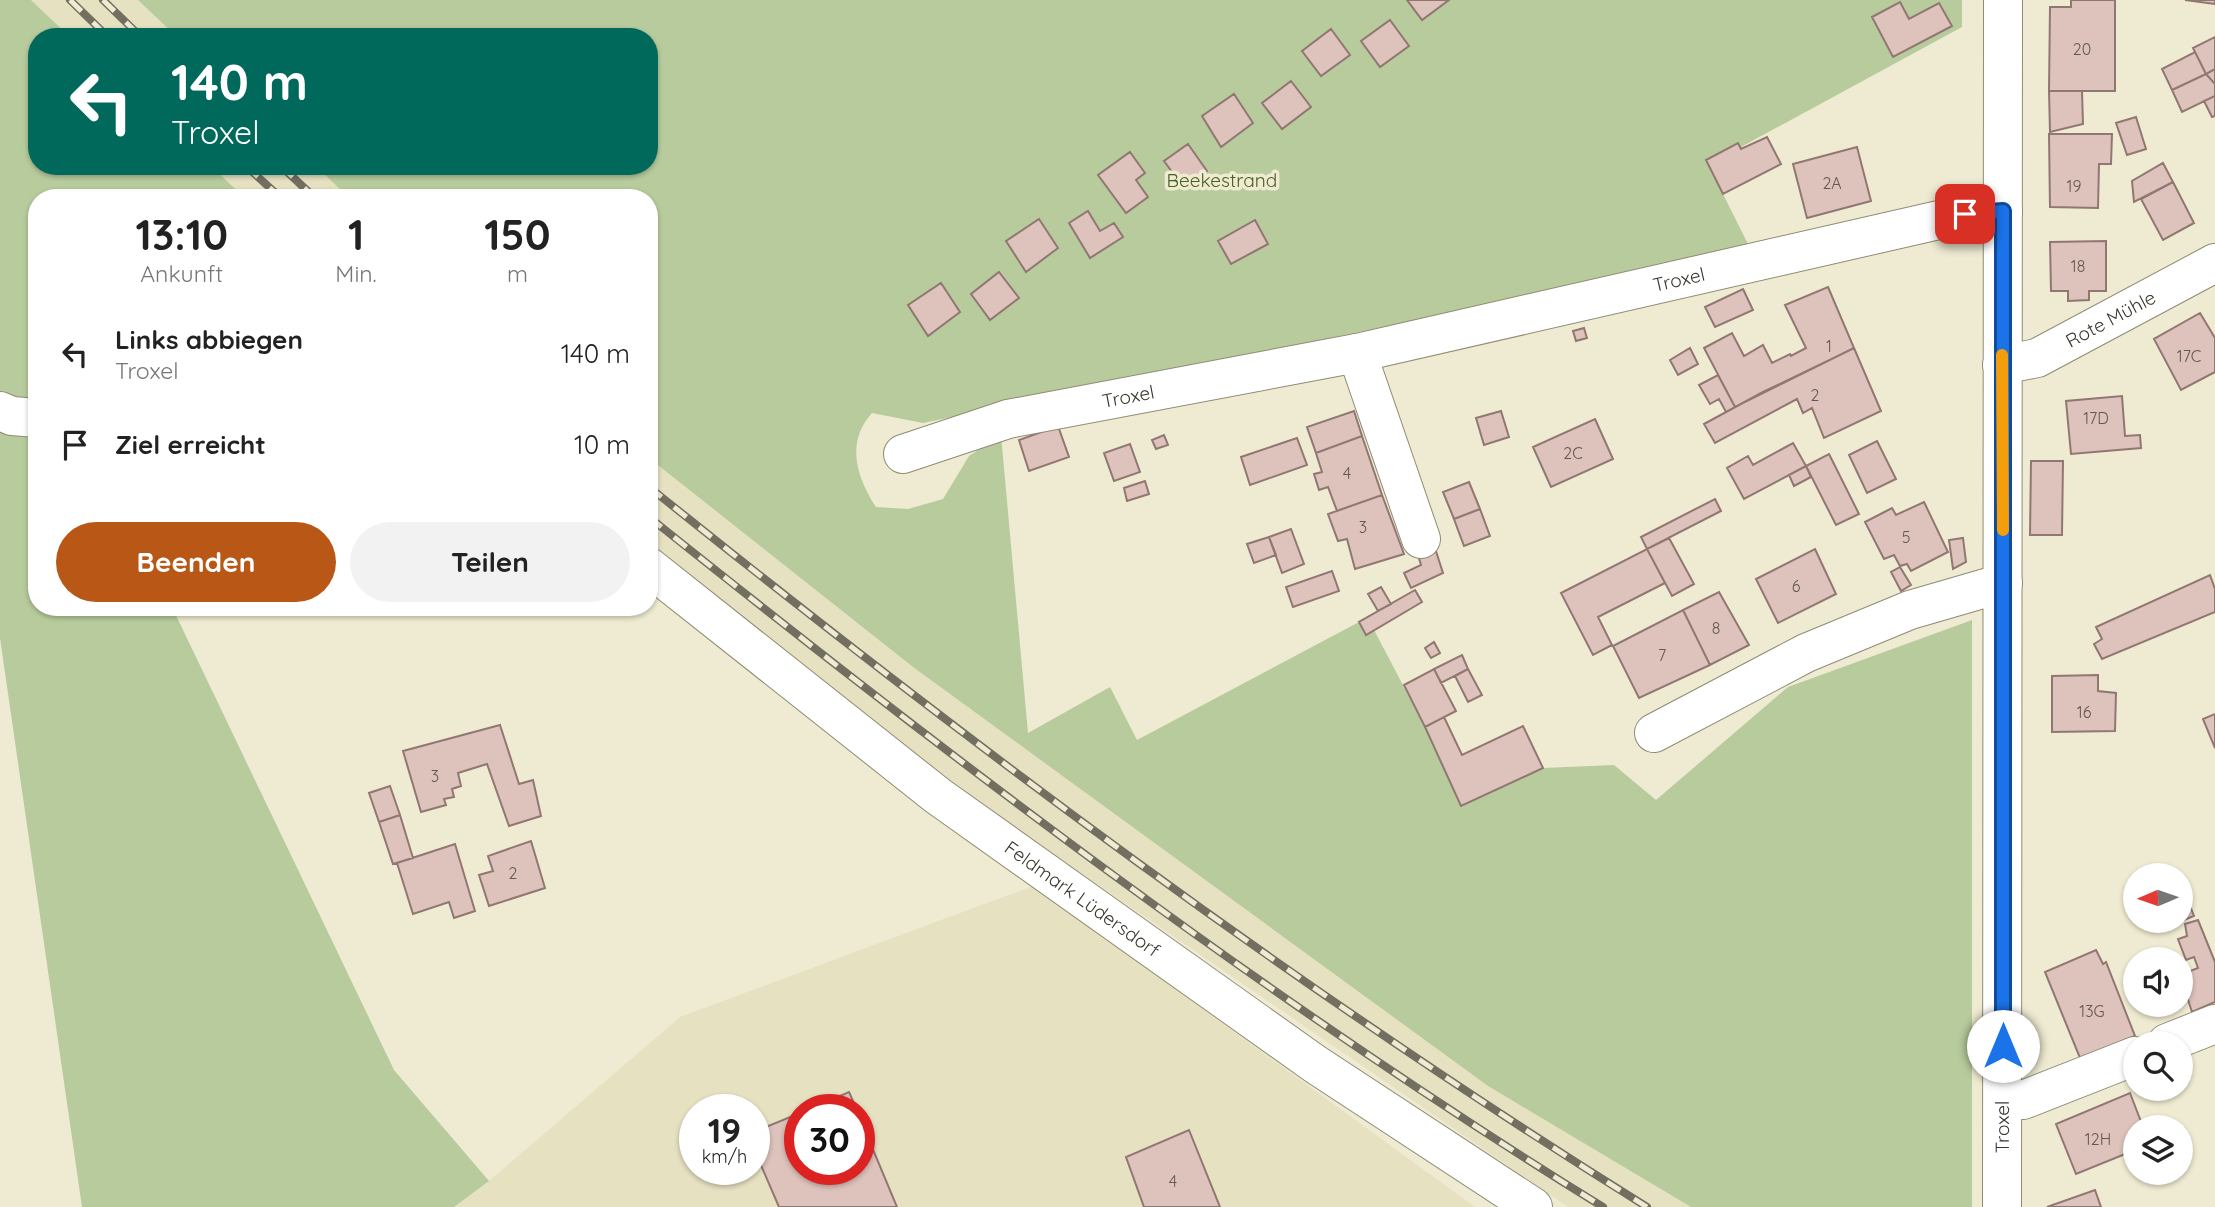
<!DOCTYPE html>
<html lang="de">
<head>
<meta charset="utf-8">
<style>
  body { margin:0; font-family:Quicksand,sans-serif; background:#f2f2f2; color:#222; height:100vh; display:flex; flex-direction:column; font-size:26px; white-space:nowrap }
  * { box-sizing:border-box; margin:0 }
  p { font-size:23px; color:#767676 }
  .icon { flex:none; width:38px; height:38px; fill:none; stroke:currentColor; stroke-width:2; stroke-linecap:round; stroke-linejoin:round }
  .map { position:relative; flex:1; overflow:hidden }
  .sheet { position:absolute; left:28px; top:189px; width:630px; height:427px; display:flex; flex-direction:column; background:#fff; border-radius:28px; box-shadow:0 2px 5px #0004 }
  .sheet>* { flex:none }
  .guide { position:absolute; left:28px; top:28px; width:630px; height:147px; border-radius:28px; box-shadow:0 2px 5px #0004; background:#00695c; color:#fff; overflow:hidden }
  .needle { width:46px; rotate:268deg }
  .fabs { position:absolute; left:2123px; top:863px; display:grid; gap:14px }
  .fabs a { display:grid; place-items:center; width:70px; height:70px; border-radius:50%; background:#fff; box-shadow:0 2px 5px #0004; font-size:35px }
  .speed { position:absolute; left:679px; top:1094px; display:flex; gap:14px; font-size:35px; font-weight:700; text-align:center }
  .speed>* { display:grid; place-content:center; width:91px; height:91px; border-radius:50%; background:#fff; box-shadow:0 2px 5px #0004; line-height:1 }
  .speed small { font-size:18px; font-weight:400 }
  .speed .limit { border:10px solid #d22; background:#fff; color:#111 }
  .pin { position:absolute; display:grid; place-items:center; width:60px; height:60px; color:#fff; margin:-30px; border-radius:14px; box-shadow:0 4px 10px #0006 }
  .me { position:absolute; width:77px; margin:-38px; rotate:0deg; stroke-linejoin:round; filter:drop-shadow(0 0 5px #0008) }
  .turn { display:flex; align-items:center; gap:24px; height:147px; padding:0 28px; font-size:32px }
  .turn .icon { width:91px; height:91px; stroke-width:2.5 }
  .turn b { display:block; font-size:49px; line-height:60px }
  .eta { display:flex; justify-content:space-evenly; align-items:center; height:119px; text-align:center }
  .eta b { font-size:42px; font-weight:700; line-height:49px }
  .action { display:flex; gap:14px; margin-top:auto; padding:14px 28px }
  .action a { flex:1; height:80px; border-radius:42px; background:#b95816; color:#fff; font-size:28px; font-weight:700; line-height:80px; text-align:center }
  .action a+a { background:#f2f2f2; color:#222 }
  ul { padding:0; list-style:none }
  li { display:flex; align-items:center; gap:21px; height:91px; padding:0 28px }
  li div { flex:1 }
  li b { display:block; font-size:26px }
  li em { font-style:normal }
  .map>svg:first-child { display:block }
  .built { fill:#e6e1c1; fill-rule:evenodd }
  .green { fill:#b7cb9c }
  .building { fill:#dec2bc; stroke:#917772; stroke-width:2 }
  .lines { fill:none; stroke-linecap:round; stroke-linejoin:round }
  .minor-casing { stroke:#8f8b74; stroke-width:40 }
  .minor { stroke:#fff; stroke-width:38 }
  .rail-casing { stroke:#726f60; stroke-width:8 }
  .rail { stroke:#efebd2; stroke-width:5; stroke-dasharray:16; stroke-linecap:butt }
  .route-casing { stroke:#114b97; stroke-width:18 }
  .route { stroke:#1a73e8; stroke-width:12 }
  .slow { stroke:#f59e0b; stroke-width:12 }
  .labels { text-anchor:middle; stroke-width:7; stroke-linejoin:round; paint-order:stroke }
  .number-label { font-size:16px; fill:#625950 }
  .park-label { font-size:19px; fill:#49611e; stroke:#efebd2 }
  .street-label { font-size:19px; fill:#38362c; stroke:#efebd2 }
</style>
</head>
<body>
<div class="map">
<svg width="2215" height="1207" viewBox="0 0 2215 1207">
  <rect width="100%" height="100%" fill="#efebd2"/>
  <path class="built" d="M31,0H138L177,37H70Z
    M211,166H316L349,198H245Z
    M649,458L913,667L1488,1086L1691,1207H1568L931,770L649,549Z
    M1033,886L1475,1207H454L489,1181L680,1017ZM695,1110H754V1169H695ZM800,1110H859V1169H800Z"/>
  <path class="green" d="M0,0H31L70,37H37V166H211L245,198H37V607H172L394,1070L489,1181L454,1207H82L0,638Z
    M138,0H1962V27L1741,147L1738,143L1706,160L1751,250L923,423L872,413C845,443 857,478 876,507L908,509L943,499L969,456L1001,435L1028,733L1110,687L1137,740L1359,622L1366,635L1374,630L1425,727L1461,806L1543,768L1614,765L1656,800L1788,687L1972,620V1207H1691L1488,1086L913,667L649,458V198H349L316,166H649V37H177Z"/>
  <path class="building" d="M1407,0H1449L1422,20Z
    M2071,0H2115V91H2049L2050,7H2071Z
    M2185,0H2215V4Z
    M1900,2L1909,19L1939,3L1952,26L1893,57L1872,17Z
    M1390,20L1409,46L1380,67L1361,41Z
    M1331,29L1350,55L1321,76L1302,51Z
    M2215,37V69L2206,74L2193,48Z
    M2195,52L2206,74L2172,90L2162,69Z
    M2215,69V84L2206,74Z
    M2206,74L2215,84V96L2182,112L2172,90Z
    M1291,81L1311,107L1282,129L1262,103Z
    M2049,91H2082L2083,124L2050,132Z
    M1234,94L1253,123L1221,147L1202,116Z
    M2215,96V116L2212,117L2204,101Z
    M2136,117L2146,149L2127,155L2116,123Z
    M2049,134H2112L2111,164H2099L2098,208L2050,207Z
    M1767,137L1781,164L1723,194L1706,160L1738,143L1741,149Z
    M1188,144L1207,171L1184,188L1164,161Z
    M1857,147L1871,201L1807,218L1793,164Z
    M1130,152L1145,173L1136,180L1148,197L1126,213L1098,175Z
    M2163,163L2173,182L2134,202L2132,181Z
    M2173,182L2194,223L2163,240L2141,199Z
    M1088,211L1100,231L1114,223L1123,237L1090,258L1069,223Z
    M1039,219L1058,248L1026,272L1006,241Z
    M1255,220L1268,244L1231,264L1218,241Z
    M2106,241V291H2089V300L2068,301V291H2051L2050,242Z
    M999,272L1019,298L990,320L971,294Z
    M941,283L960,312L928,336L908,305Z
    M1828,287L1854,348L1735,407L1704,348L1732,333L1744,356L1763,345L1772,363L1790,354L1791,356L1806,348L1785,305Z
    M1743,289L1753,310L1715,327L1705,307Z
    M2200,313L2215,338V372L2181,390L2154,339Z
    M1584,328L1587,338L1576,341L1573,331Z
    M1690,348L1698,364L1678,375L1670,360Z
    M1854,348L1881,411L1824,438L1812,408L1803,413L1797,399L1715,443L1704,424L1763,392Z
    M1718,375L1735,407L1726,412L1719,399L1710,404L1699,385Z
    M2122,396L2125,436L2140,435L2141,448L2071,454L2066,401Z
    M1354,411L1362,436L1316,453L1307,427Z
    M1501,411L1509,437L1484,445L1476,418Z
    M1595,419L1613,459L1551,487L1533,447Z
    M1058,426L1069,457L1029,471L1019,440Z
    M1164,435L1168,445L1156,449L1152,440Z
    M1362,436L1382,495L1337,511L1328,487L1319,490L1314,474L1322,472L1316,453Z
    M1297,438L1307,465L1250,485L1241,457Z
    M1877,441L1896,479L1867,493L1849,455Z
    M1793,443L1806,466L1744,499L1727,468L1748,456L1753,465Z
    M1130,444L1140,472L1114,481L1104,453Z
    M1829,454L1859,514L1836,525L1806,466Z
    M2031,461H2063L2062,535H2030Z
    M1806,466L1811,477L1794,486L1789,475Z
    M1145,481L1149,494L1127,501L1124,488Z
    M1469,482L1480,509L1454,519L1443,492Z
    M1382,495L1404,554L1355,569L1347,539L1338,541L1328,514Z
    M1715,499L1721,511L1647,549L1641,537Z
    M1924,502L1948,552L1911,571L1907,564L1900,566L1894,555L1884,559L1865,522L1892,508L1896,515Z
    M1480,509L1490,536L1464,546L1454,519Z
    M1291,529L1304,564L1282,573L1269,537Z
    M1269,537L1276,555L1254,563L1247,544Z
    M1669,538L1694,584L1672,596L1647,549Z
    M1963,538L1966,562L1953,569L1949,540Z
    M1433,542L1443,573L1411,588L1404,573L1421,565L1415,545Z
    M1647,549L1665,583L1598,617L1612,645L1593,655L1561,593Z
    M1815,549L1836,594L1778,623L1756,579Z
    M1900,567L1911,585L1901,591L1891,572Z
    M1332,571L1339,591L1293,607L1286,587Z
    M2210,575L2215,589V612L2102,659L2094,644L2102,639L2096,627Z
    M1381,587L1391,604L1378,611L1368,594Z
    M1415,590L1422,602L1366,635L1359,622Z
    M1719,592L1749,645L1710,665L1683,610Z
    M1683,610L1710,665L1639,698L1613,646Z
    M1434,642L1440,653L1431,658L1425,648Z
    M1462,655L1468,669L1441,683L1434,669Z
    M1434,669L1456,711L1425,727L1404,685Z
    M1468,669L1482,695L1468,702L1455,676Z
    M2098,675V691L2116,693L2115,731L2052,732V676Z
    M2215,714V748L2203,719Z
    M1444,717L1462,755L1523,726L1543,768L1461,806L1425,727Z
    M500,725L519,784L533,780L541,816L509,826L487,764L458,773L461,786L452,789L454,797L444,799L446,805L421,812L403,751Z
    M390,786L400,815L379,822L369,793Z
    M400,815L413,858L393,864L379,822Z
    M531,841L545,888L489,906L479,875L493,871L488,856Z
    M455,844L475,911L454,918L449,902L413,914L397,863Z
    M2186,896L2194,916L2174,924L2172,920H2180V899Z
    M2198,920L2215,962V1002L2192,1012L2180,975L2198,968L2194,957L2186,960L2178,939L2187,936L2185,924Z
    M2096,950L2103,964L2106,962L2135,1036L2080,1058L2045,972Z
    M849,1092L857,1110H807Z
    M2130,1093L2143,1127H2135V1150L2076,1174L2056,1124Z
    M800,1113V1169H859V1116L897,1207H779L754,1149V1132Z
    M1189,1130L1220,1207H1144L1126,1157Z
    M2095,1190L2101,1207H2047Z"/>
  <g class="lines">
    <g class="minor-casing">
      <g id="minor">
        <path d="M1357,353L1421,539"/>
        <path id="s1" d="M2002,365L2037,358L2215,263"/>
        <path d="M0,411L12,416L37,418"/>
        <path id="s2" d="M903,454L1008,419L1357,353L1965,214L2003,211"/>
        <path id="s3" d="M649,567L938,796L1315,1064L1533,1207"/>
        <path d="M1654,733L1806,653L1910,610L2003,583"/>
        <path d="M2167,1043L2215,1024"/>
        <path d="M2003,1101L2023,1100L2135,1056"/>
        <path id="s4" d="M2002,1207L2003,0"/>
      </g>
    </g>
    <use href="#minor" class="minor"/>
    <g class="rail-casing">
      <path id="rail" d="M70,0L108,37
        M103,0L141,37
        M246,166L281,198
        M281,166L315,198
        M649,487C969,744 1298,990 1647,1207
        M649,517C955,762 1269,1001 1603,1207"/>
    </g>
    <use href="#rail" class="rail"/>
  </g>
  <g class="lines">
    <g class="route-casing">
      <path id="route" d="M1965,214L2003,211V1046"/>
    </g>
    <use href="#route" class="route"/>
    <path class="slow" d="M2002,355L2003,530"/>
  </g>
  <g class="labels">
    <g class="number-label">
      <text x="2082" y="55">20</text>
      <text x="1832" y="189">2A</text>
      <text x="2074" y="192">19</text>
      <text x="2078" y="272">18</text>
      <text x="1829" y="352">1</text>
      <text x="2189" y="362">17C</text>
      <text x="1815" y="401">2</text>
      <text x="2096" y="424">17D</text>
      <text x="1573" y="459">2C</text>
      <text x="1347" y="479">4</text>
      <text x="1363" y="533">3</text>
      <text x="1906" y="543">5</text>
      <text x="1796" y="592">6</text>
      <text x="1716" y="634">8</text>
      <text x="1662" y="661">7</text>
      <text x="2084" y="718">16</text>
      <text x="435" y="782">3</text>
      <text x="513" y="879">2</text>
      <text x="2092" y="1017">13G</text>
      <text x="2098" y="1145">12H</text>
      <text x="1173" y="1187">4</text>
    </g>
    <g class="park-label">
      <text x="1222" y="187">Beekestrand</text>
    </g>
    <g class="street-label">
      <text dy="7" stroke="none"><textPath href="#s2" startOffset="796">Troxel</textPath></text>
      <text dy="7" stroke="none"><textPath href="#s1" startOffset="119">Rote Mühle</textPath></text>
      <text dy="7" stroke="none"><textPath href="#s2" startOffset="233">Troxel</textPath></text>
      <text dy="7" stroke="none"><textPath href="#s3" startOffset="546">Feldmark Lüdersdorf</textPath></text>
      <text dy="7" stroke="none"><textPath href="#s4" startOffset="80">Troxel</textPath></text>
    </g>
  </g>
</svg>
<div class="fabs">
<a><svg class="needle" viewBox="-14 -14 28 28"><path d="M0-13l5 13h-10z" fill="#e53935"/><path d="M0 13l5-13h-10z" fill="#767676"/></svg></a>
<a><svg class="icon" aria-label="sound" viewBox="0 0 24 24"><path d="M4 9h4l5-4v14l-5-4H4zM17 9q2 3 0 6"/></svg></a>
<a><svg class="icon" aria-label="search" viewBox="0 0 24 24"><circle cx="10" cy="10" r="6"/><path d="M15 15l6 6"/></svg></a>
<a><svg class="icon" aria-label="layers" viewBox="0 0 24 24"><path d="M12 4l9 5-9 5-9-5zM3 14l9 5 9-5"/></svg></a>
</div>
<div class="speed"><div>19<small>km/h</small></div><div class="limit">30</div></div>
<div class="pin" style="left:1965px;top:214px;background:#d93025"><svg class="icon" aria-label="arrive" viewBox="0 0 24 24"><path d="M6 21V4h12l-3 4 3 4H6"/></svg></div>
<svg class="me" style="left:2003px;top:1046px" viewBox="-20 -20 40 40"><circle r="19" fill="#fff"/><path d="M0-13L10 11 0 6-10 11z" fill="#1a73e8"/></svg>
<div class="guide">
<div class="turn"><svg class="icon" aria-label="left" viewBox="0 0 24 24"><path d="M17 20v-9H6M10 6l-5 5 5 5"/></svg><div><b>140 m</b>Troxel</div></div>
</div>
<section class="sheet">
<div class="eta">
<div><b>13:10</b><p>Ankunft</p></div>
<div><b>1</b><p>Min.</p></div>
<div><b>150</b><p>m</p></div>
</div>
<ul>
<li><svg class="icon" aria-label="left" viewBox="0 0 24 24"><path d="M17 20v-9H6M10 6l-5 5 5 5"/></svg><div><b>Links abbiegen</b><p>Troxel</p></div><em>140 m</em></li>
<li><svg class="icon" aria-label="arrive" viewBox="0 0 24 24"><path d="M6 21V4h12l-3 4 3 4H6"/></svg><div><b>Ziel erreicht</b></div><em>10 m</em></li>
</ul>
<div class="action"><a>Beenden</a><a>Teilen</a></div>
</section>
</div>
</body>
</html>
